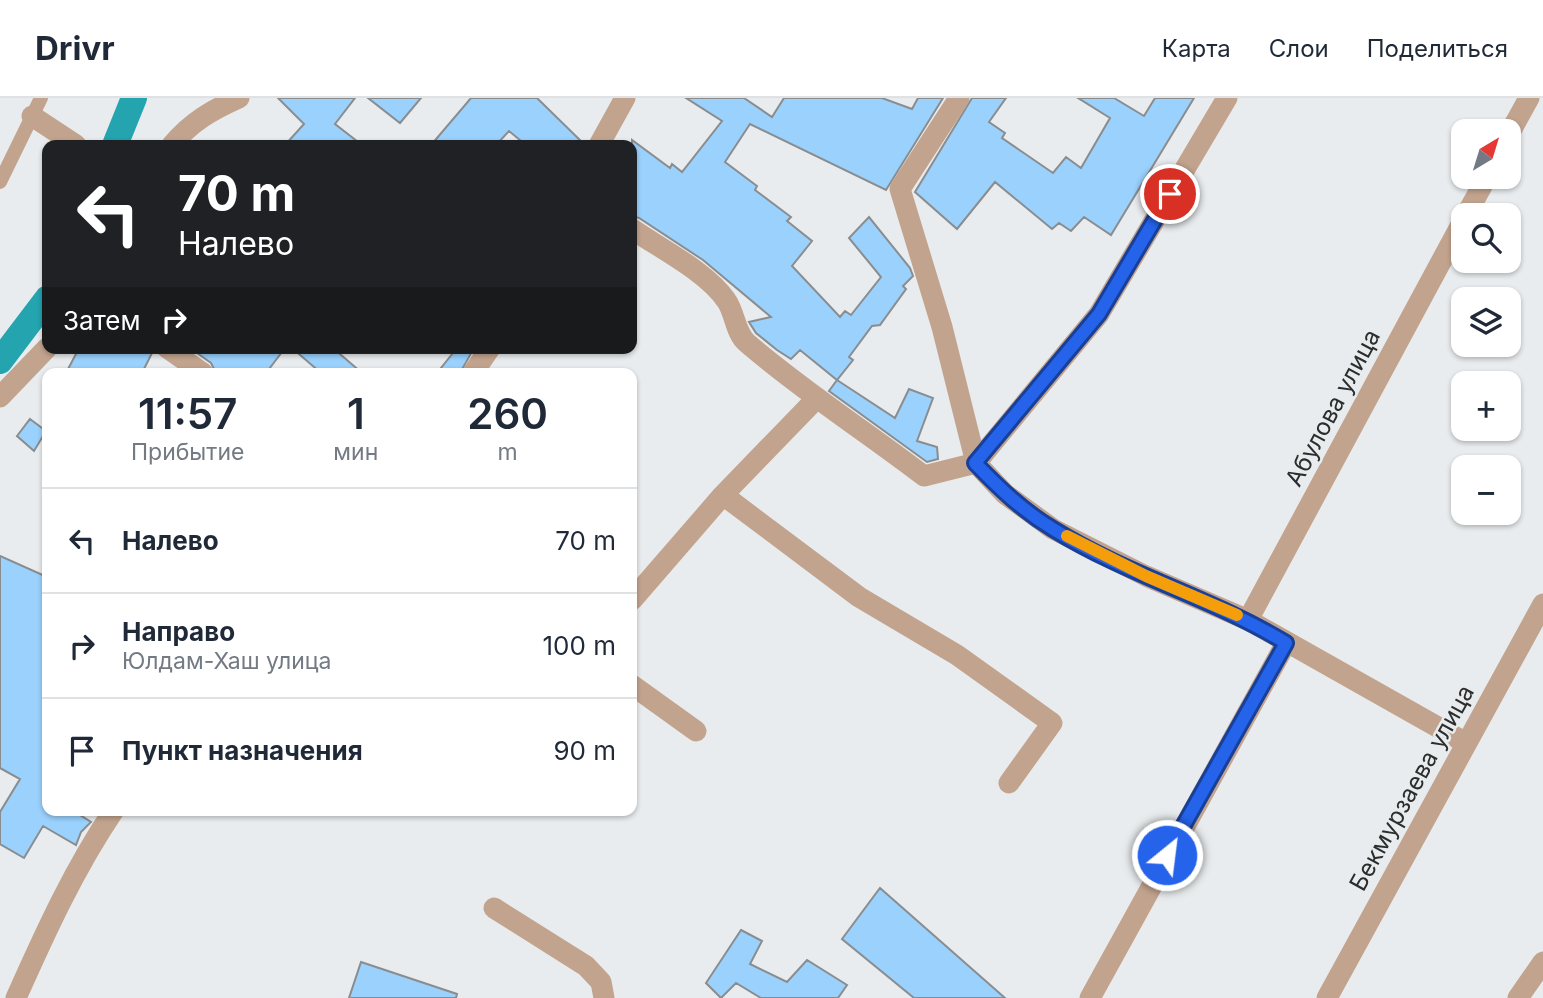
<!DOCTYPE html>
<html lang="ru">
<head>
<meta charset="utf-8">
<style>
  body { margin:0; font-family:Inter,sans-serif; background:#f6f6f7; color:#1f2937; height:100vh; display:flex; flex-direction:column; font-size:26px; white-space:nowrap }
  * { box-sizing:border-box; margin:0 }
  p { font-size:23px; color:#747a83 }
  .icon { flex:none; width:38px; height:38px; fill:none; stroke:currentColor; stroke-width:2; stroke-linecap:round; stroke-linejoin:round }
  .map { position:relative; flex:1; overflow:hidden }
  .panel { position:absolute; left:42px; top:270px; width:595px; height:448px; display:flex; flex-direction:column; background:#fff; border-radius:14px; box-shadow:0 2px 5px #0004 }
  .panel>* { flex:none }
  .hud { position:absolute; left:42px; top:42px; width:595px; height:214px; border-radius:14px; box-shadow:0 2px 5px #0004; background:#202124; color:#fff; overflow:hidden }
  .needle { width:46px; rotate:38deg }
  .buttons { position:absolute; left:1451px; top:21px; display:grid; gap:14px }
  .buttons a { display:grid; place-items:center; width:70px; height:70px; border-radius:14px; background:#fff; box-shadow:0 2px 5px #0004; font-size:35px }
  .pin { position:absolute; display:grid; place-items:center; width:60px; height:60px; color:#fff; margin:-30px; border:4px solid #fff; border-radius:50%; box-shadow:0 2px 7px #0007 }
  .me { position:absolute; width:77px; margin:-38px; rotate:29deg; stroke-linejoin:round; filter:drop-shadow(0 0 5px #0008) }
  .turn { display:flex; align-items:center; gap:24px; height:147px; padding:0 21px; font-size:32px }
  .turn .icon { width:91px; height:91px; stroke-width:2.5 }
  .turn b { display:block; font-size:49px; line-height:60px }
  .then { display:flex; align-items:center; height:66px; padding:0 21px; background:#0003; gap:14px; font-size:26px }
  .eta { display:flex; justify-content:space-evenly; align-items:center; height:119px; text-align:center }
  .eta b { font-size:42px; font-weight:600; line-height:49px }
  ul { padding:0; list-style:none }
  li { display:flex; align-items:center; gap:21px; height:105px; padding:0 21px; border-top:2px solid #e0e1e3 }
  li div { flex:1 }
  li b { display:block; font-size:26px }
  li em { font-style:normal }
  header { display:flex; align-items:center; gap:42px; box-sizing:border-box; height:98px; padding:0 35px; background:#fff; border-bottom:2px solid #e0e1e3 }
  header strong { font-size:33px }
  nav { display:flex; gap:38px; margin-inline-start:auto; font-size:24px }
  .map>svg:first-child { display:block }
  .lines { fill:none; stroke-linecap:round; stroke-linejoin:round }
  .canal { stroke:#23a4af; stroke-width:26 }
  .building { fill:#9ad1fd; stroke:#8a8d8f; stroke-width:2 }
  .service { stroke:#c2a48e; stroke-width:14 }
  .minor { stroke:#c2a48e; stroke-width:21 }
  .route-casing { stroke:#184099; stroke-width:18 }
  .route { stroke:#2563eb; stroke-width:12 }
  .slow { stroke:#f59e0b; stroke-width:12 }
  .labels { text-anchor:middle; stroke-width:5; stroke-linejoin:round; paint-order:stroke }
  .street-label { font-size:24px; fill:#2c2d2d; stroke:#e9ecee }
</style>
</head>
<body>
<header>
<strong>Drivr</strong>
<nav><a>Карта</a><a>Слои</a><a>Поделиться</a></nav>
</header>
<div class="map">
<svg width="1543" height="900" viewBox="0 0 1543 900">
  <rect width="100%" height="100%" fill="#e9ecee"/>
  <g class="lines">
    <path class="canal" d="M115,47L134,0
      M0,263L47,201"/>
  </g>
  <path class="building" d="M278,0H355L335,26L362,47H285L304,26Z
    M368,0H421L400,25Z
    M471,0H537L585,47H526L509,33L496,47H431Z
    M686,0H744L772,19L784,0H882L912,11L918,0H943L886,92L750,26L725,64L757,88L755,92L791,119L787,123L812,143L792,168L840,219L845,213L851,217L881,179L849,140L869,119L910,170L913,178L903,188L906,191L880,227L872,228L849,259L853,262L837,282L800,252L791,261L777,252L756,235L749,224L771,219L703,162L639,120L632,118V42L670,70L672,66L682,74L722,23Z
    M972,0H1006L989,24L1005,35L1002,40L1053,75L1066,59L1081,70L1110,20L1078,0H1114L1144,18L1155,0H1194L1111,137L1084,119L1071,133L1059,125L1052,131L995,84L957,131L915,94Z
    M79,250H154V251L142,275H66Z
    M190,250H285L266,275H216L211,265Z
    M292,250H333L362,275H321Z
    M457,250H474L460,275H437Z
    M837,282L895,320L909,291L933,300L917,343L937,349L938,361L927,364L829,293Z
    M30,321L46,333L34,353L17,338Z
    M0,458L47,479V712H72L91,724L81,734L76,747L43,728L24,760L0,746V714L20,681L0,670Z
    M880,790L1005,900H914L842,841Z
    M741,832L762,843L750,866L787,884L807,862L847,887L838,900H761L736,885L721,900L706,885Z
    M361,864L457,896L456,900H349Z"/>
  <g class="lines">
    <path class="service" d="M0,84L41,0"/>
    <path class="minor" d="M959,0L900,91L942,229L976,365L1005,396L1053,431L1146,478L1248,522L1466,645
      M32,18L76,47
      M1508,38L1529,0
      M172,47C191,24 212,12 239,0
      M599,47L625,0
      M1466,117L1487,79
      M632,131C661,151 707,174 726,202C735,214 735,235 747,245C803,293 865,333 924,378L976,365L1099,216L1227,0
      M167,250L203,275
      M473,275L490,250
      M0,299L47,250
      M723,397L859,499L957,557L1052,625L1009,685
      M632,502L723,397L816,301
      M1248,522L1463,123
      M632,587L696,633
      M494,810L586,868L601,884L604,900
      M16,900C45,835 74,771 114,712
      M1090,900L1286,545
      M1327,900L1543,506
      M1518,900L1543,864"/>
  </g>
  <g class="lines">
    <g class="route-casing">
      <path id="route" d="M1167,757L1286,545C1212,500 1127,477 1053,431C1023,413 999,390 975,365L1099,216L1170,96"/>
    </g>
    <use href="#route" class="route"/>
    <path class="slow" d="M1067,438L1146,478L1237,517"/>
  </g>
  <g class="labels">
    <g class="street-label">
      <text transform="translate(1333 310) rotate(-62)" y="8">Абулова улица</text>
      <text transform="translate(1412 690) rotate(-61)" y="8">Бекмурзаева улица</text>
    </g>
  </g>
</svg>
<div class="buttons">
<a><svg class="needle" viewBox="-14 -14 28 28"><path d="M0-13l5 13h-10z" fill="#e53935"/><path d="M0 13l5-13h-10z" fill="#747a83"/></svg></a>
<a><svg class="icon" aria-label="search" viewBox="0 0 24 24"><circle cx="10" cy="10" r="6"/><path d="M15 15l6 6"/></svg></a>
<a><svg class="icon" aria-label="layers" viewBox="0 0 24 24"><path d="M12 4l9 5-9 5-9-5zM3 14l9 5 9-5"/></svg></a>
<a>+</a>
<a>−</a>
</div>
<div class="pin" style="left:1170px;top:96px;background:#d93025"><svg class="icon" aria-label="arrive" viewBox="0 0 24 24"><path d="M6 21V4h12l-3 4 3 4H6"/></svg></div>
<svg class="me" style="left:1167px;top:757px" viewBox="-20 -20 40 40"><circle r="17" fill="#2563eb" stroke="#fff" stroke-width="3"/><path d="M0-11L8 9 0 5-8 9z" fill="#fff"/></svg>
<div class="hud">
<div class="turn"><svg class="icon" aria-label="left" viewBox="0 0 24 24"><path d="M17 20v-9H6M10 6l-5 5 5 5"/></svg><div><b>70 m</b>Налево</div></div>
<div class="then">Затем<svg class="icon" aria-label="right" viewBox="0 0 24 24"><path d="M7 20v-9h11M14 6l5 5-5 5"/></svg></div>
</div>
<section class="panel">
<div class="eta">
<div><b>11:57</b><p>Прибытие</p></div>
<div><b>1</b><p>мин</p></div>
<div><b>260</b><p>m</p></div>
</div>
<ul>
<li><svg class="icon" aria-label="left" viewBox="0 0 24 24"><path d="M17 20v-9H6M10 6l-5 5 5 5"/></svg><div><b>Налево</b></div><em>70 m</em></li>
<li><svg class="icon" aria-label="right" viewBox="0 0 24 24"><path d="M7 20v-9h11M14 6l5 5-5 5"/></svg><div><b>Направо</b><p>Юлдам-Хаш улица</p></div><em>100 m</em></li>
<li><svg class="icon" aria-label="arrive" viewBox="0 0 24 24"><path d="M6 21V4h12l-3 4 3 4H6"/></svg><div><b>Пункт назначения</b></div><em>90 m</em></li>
</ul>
</section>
</div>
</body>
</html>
